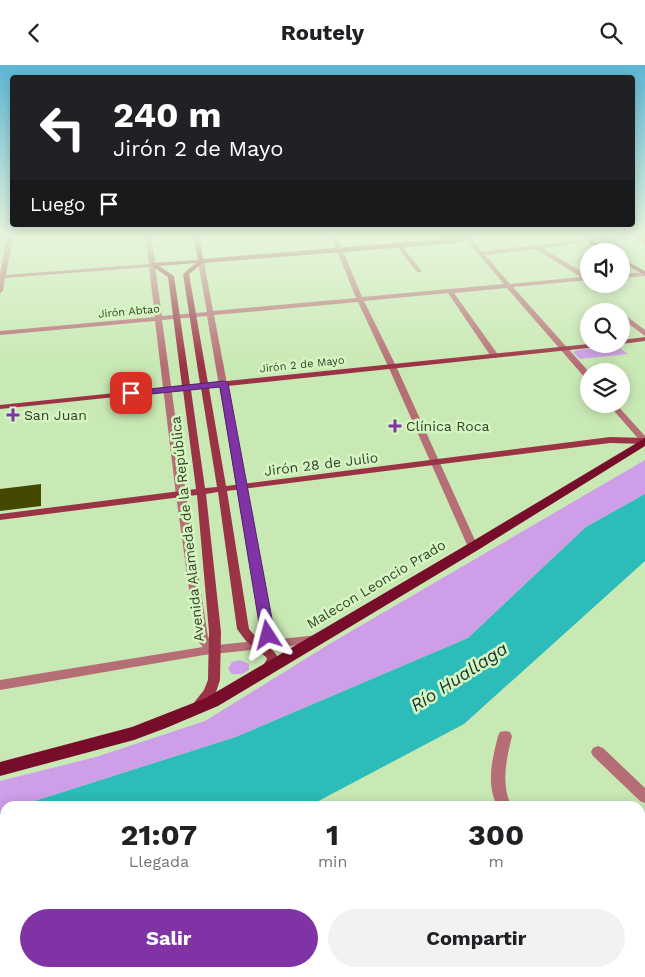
<!DOCTYPE html>
<html lang="es">
<head>
<meta charset="utf-8">
<style>
  body { margin:0; font-family:"Work Sans",sans-serif; background:#f2f2f2; color:#202124; height:100vh; display:flex; flex-direction:column; font-size:19px; white-space:nowrap }
  * { box-sizing:border-box; margin:0 }
  p { font-size:16px; color:#757577 }
  .icon { flex:none; width:28px; height:28px; fill:none; stroke:currentColor; stroke-width:2; stroke-linecap:round; stroke-linejoin:round }
  .map { position:relative; flex:1; overflow:hidden }
  .sheet { position:absolute; left:0px; top:736px; width:645px; height:176px; display:flex; flex-direction:column; background:#fff; border-radius:15px 15px 0 0; box-shadow:0 2px 12px #0003 }
  .sheet>* { flex:none }
  .hud { position:absolute; left:10px; top:10px; width:625px; height:152px; border-radius:5px; box-shadow:0 2px 12px #0003; background:#202124; color:#fff; overflow:hidden }
  .controls { position:absolute; left:580px; top:178px; display:grid; gap:10px }
  .controls a { display:grid; place-items:center; width:50px; height:50px; border-radius:50%; background:#fff; box-shadow:0 2px 12px #0003; font-size:25px }
  .pin { position:absolute; display:grid; place-items:center; width:42px; height:42px; color:#fff; margin:-21px; border-radius:10px; box-shadow:0 2px 8px #0006 }
  .me { position:absolute; width:55px; margin:-28px; rotate:351deg; stroke-linejoin:round; filter:drop-shadow(0 0 4px #0008) }
  .turn { display:flex; align-items:center; gap:18px; height:105px; padding:0 20px; font-size:22px }
  .turn .icon { width:65px; height:65px; stroke-width:2.5 }
  .turn b { display:block; font-size:35px; line-height:42px }
  .then { display:flex; align-items:center; height:48px; padding:0 20px; background:#0003; gap:10px; font-size:19px }
  .eta { display:flex; justify-content:space-evenly; align-items:center; height:85px; text-align:center }
  .eta b { font-size:30px; font-weight:700; line-height:35px }
  .cta { display:flex; gap:10px; margin-top:auto; padding:10px 20px }
  .cta a { flex:1; height:58px; border-radius:30px; background:#8033a4; color:#fff; font-size:20px; font-weight:700; line-height:58px; text-align:center }
  .cta a+a { background:#f2f2f2; color:#202124 }
  header { display:flex; justify-content:space-between; align-items:center; height:65px; padding:0 20px; background:#fff; font-size:22px; font-weight:700 }
  .map>svg:first-child { display:block }
  .green { fill:#ce9ee8 }
  .water { fill:#2cbcb9 }
  .lines { fill:none; stroke-linecap:round; stroke-linejoin:round }
  .stream { stroke:#2cbcb9; stroke-width:5.5 }
  .building { fill:#444800 }
  .street { fill:#b66e76; fill-rule:evenodd }
  .secondary { fill:#9b3346; fill-rule:evenodd }
  .primary { fill:#780d2b; fill-rule:evenodd }
  .route { fill:#8033a4; stroke:#53216b }
  .poi-dot { fill:#8033a4; stroke:#d6f6c1; stroke-width:2 }
  .labels { text-anchor:middle; stroke-width:5; stroke-linejoin:round; paint-order:stroke }
  .far-street-label { font-size:11px; fill:#333f2a; stroke:#d6f6c1 }
  .poi-label { font-size:14px; fill:#333f2a; stroke:#d6f6c1; text-anchor:start }
  .street-label { font-size:14px; fill:#333f2a; stroke:#d6f6c1 }
  .near-water-label { font-size:18px; font-style:italic; fill:#163332; stroke:#d6f6c1 }
</style>
</head>
<body>
<header><svg class="icon" aria-label="back" viewBox="0 0 24 24"><path d="M15 5l-7 7 7 7"/></svg>Routely<svg class="icon" aria-label="search" viewBox="0 0 24 24"><circle cx="10" cy="10" r="6"/><path d="M15 15l6 6"/></svg></header>
<div class="map">
<svg width="645" height="912" viewBox="0 0 645 912">
  <rect width="100%" height="100%" fill="#c9e9b4"/>
  <path class="green" d="M617,281L628,289L580,294L573,287L577,285Z
    M645,395V429L586,462L468,573L236,672L19,741H5V746L0,747V716L96,692L205,656L331,578Z
    M240,595L249,599V605L242,609H232L228,604L232,597Z"/>
  <path class="water" d="M645,429V496L464,659L309,741H19L236,672L468,573L586,462Z
    M5,746V864L0,866V747Z"/>
  <g class="lines">
    <path class="stream" d="M14,912L15,908"/>
  </g>
  <path class="building" d="M41,419V441L0,446V424Z"/>
  <g class="lines">
    <path class="street" d="M7,171H13L6,210L149,199L145,171H151L156,200L155,201L162,251L207,247L198,197L201,195L204,197L213,246L356,233L331,171H337L362,232L504,219L463,171H468L482,187L611,171H630L542,183L589,211V215L513,222L589,307V314H586L507,223L454,228L499,291L495,293H492L448,228L364,236L396,301L478,482L473,485L468,482L388,301L358,237L214,250L273,561L274,571L272,575L317,570L321,571L323,574L321,577L317,578L204,590L0,625V615L203,582L196,574L176,430L155,256L0,270V266L155,252L149,202L5,213L3,226L0,228V209ZM535,184L581,212L510,219L485,190ZM207,251L262,570L256,576L217,580L208,572L186,430L162,255Z
      M633,171H640L645,175V179Z
      M397,180H401L421,205V207H417L397,182Z
      M645,207V211L621,213V209Z
      M621,247L645,265V271L621,253Z
      M608,339H616L645,371V379L642,378Z
      M505,666L510,667L512,671C506,696 501,717 511,741H497C486,717 492,696 498,671L500,667Z
      M598,681L603,683L645,723V738L640,736L593,691L591,687L593,683Z
      M645,833V849L640,851V835Z
      M245,908H263L264,909V908H287L285,912H247Z
      M469,908H494L492,912H467Z
      M601,908H620L622,912H603Z"/>
    <path class="secondary" d="M193,171H199L203,194L480,171L457,178L203,198L189,209L208,318L589,279H611L607,281L209,323L226,421L610,372L645,373V379L610,378L227,426L249,564C258,576 272,580 279,594L271,607L267,609L263,607L261,604L267,594L266,592L246,576L237,564L218,427L206,429L221,567L220,615L215,630L201,648L196,649L191,648L189,644L204,625L208,615L209,567L197,430L0,455V449L196,424L183,325L0,344V340L182,321L168,212L150,200L153,198L198,195ZM196,198L183,209L200,319L190,320L174,211L159,201ZM201,323L217,422L205,423L191,325Z
      M578,171H585L610,186H603Z
      M621,193L645,206V210L621,197Z
      M645,272V276L621,279H619H621V275Z"/>
    <path class="primary" d="M645,373V381L478,485L218,641L166,663L134,675L0,711V697L132,662L206,633L468,479Z"/>
  </g>
  <linearGradient id="sky" x2="0" y2="1"><stop stop-color="#5db7d5"/><stop offset="0.57" stop-color="#e7f5dd"/><stop offset="1" stop-color="#e7f5dd" stop-opacity="0"/></linearGradient>
  <rect width="645" height="299" fill="url(#sky)"/>
  <path class="route" d="M224,316L228,318L275,570L273,574H263L261,570L220,322L131,331L126,328L131,326Z"/>
  <g class="poi-dot">
    <path d="M10.5 342.5h5v5h5v5h-5v5h-5v-5h-5v-5h5z"/>
    <path d="M392.5 353.5h5v5h5v5h-5v5h-5v-5h-5v-5h5z"/>
  </g>
  <g class="labels">
    <g class="far-street-label">
      <text transform="translate(129 246) rotate(-5)" y="4">Jirón Abtao</text>
      <text transform="translate(302 299) rotate(-6)" y="4">Jirón 2 de Mayo</text>
    </g>
    <g class="poi-label">
      <text x="24" y="355">San Juan</text>
      <text x="406" y="366">Clínica Roca</text>
    </g>
    <g class="street-label">
      <text transform="translate(321 399) rotate(-7)" y="5">Jirón 28 de Julio</text>
      <text transform="translate(187 464) rotate(-96)" y="5">Avenida Alameda de la República</text>
      <text transform="translate(376 519) rotate(-31)" y="5">Malecon Leoncio Prado</text>
    </g>
    <g class="near-water-label">
      <text transform="translate(459 612) rotate(-33)" y="6">Río Huallaga</text>
    </g>
  </g>
</svg>
<div class="controls">
<a><svg class="icon" aria-label="sound" viewBox="0 0 24 24"><path d="M4 9h4l5-4v14l-5-4H4zM17 9q2 3 0 6"/></svg></a>
<a><svg class="icon" aria-label="search" viewBox="0 0 24 24"><circle cx="10" cy="10" r="6"/><path d="M15 15l6 6"/></svg></a>
<a><svg class="icon" aria-label="layers" viewBox="0 0 24 24"><path d="M12 4l9 5-9 5-9-5zM3 14l9 5 9-5"/></svg></a>
</div>
<div class="pin" style="left:131px;top:328px;background:#d93025"><svg class="icon" aria-label="arrive" viewBox="0 0 24 24"><path d="M6 21V4h12l-3 4 3 4H6"/></svg></div>
<svg class="me" style="left:268px;top:570px" viewBox="-20 -20 40 40"><path d="M0-17L14 15 0 8-14 15z" fill="#8033a4" stroke="#fff" stroke-width="4"/></svg>
<div class="hud">
<div class="turn"><svg class="icon" aria-label="left" viewBox="0 0 24 24"><path d="M17 20v-9H6M10 6l-5 5 5 5"/></svg><div><b>240 m</b>Jirón 2 de Mayo</div></div>
<div class="then">Luego<svg class="icon" aria-label="arrive" viewBox="0 0 24 24"><path d="M6 21V4h12l-3 4 3 4H6"/></svg></div>
</div>
<section class="sheet">
<div class="eta">
<div><b>21:07</b><p>Llegada</p></div>
<div><b>1</b><p>min</p></div>
<div><b>300</b><p>m</p></div>
</div>
<div class="cta"><a>Salir</a><a>Compartir</a></div>
</section>
</div>
</body>
</html>
